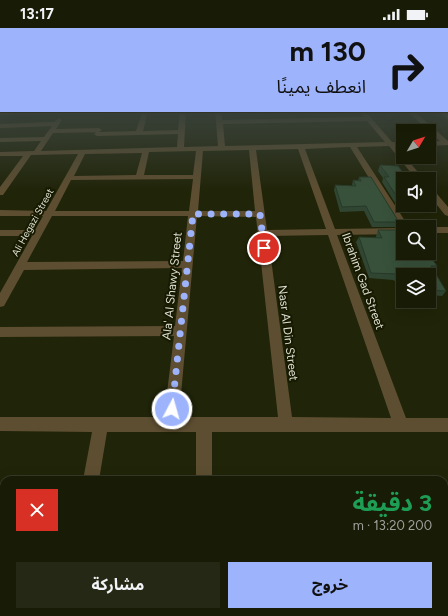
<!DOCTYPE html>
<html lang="ar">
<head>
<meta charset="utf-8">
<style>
  body { margin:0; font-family:Figtree,"Noto Sans Arabic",sans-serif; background:#252814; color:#f1f3f6; direction:rtl; height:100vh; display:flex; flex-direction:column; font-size:15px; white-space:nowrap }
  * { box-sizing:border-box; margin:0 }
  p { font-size:13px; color:#9fa19b }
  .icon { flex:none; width:22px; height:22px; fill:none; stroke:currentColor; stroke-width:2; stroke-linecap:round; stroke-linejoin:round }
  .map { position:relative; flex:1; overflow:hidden; direction:ltr }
  .panel { position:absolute; left:0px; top:448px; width:448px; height:140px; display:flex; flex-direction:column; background:#181b06; border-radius:12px 12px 0 0; box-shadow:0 4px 16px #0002,0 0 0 1px #363928; direction:rtl }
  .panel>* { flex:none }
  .hud { position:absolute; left:0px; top:0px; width:448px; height:84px; box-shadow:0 4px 16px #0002,0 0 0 1px #363928; direction:rtl; background:#9db4fd; color:#111; overflow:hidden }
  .needle { width:26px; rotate:51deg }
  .buttons { position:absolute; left:396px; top:96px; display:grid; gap:8px }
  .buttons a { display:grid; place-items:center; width:40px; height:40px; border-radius:0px; background:#181b06; box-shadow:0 4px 16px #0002,0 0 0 1px #363928; font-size:20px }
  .pin { position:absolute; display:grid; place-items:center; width:34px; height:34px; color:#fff; margin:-17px; border:2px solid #fff; border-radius:50%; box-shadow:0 1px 4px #0007 }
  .me { position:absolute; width:44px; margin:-22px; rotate:6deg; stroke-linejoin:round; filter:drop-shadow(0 0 3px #0008) }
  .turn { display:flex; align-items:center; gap:14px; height:84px; padding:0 16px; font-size:18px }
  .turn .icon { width:52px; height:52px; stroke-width:2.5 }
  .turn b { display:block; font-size:28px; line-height:34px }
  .round { display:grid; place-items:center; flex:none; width:42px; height:42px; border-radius:0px; background:#252814 }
  .summary { display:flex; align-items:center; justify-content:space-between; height:68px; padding:0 16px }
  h1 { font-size:24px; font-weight:700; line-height:30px; color:#1e9e55 }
  .button { display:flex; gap:8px; margin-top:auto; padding:8px 16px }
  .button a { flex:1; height:46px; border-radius:0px; background:#9db4fd; color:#111; font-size:16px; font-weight:700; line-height:46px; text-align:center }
  .button a+a { background:#252814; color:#f1f3f6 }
  .status { display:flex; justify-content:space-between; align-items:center; height:28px; padding:0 20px; background:#181b06; direction:ltr }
  .status svg { height:11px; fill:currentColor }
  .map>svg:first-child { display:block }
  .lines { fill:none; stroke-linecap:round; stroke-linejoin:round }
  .minor { fill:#5d4e31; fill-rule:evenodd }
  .wall { fill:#304632 }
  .building { fill:#38513a; stroke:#273929 }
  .route { stroke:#9db4fd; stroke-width:7; stroke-dasharray:0 12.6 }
  .labels { text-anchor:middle; stroke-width:4; stroke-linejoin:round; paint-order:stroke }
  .far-street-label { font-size:10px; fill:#dcdfcf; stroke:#171a01 }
  .street-label { font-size:12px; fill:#dcdfcf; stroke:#171a01 }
</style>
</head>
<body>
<div class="status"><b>13:17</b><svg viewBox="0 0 49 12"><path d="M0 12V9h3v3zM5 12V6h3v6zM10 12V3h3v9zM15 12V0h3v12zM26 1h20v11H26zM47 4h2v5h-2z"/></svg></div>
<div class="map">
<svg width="448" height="588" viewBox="0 0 448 588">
  <rect width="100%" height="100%" fill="#202408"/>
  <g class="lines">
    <path class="minor" d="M0,83H148L143,103L178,102L180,83H186L184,119L218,118L215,83H221L222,92L364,89L361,85L366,84L392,114H403V118H396L403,126V129H405L424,151H416L389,118L357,119L409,199H403V206L337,207L406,390H448V404H212V452H196V404H107L99,452H83L92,404L0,403V389H164L174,308L0,309V299L175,298L182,240L24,242L4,278L0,279V265L32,208H0V202H35L43,188H0V182L46,183L78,126L31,127L3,167H0V159L23,128H0V124L34,123L41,113L0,114V110L44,109L52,98L0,100V96L54,94L59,90L62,92L56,101L99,100L102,102L99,104L53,105L41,123L177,119L178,106L97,108L94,106L97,104L136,103L142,85L0,87ZM367,93L385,114L225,118L223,96ZM350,119L399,199L400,200L335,201L305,121ZM298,121L326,201L267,202L256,122ZM249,122L255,183H198L203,123ZM196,123L193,147H144L149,124ZM142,125L136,147L74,148L85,126ZM193,151L189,183H55L71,152ZM52,188H188L183,233L27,234ZM197,188L256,189L278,389H179ZM328,207L391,390L292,389L268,208Z
      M407,83H414L448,113V117L429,118V114L440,113Z
      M437,83H444L448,86V91Z
      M429,160H432L448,179V188L445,187L429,167Z
      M429,199H448V205H429Z
      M56,584H76V588H56Z
      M193,584H213V588H193Z"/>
  </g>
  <path class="wall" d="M380,137L428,179L425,184L400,183L382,154L383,150L378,143Z
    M359,149L399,194L397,199H372L364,183L340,184L334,162L335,157L352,158V157L353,152L358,153Z
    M378,202L437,238L434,243L446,263L442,268L429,267V247H403V260L400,256L393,252L369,250L356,214L359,209L376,210V208Z"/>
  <path class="building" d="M380,137L398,138L408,151H403V177H426L428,179L403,178L384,149H389Z
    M359,149H371L399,194H374L366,178L342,179L335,157L356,158L353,152L361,153Z
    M378,202H403V225H428L437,238H431L446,263L429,262V247H403V250L396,246L371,245L359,209L382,210Z"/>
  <linearGradient id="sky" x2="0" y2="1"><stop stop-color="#121404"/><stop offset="0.5" stop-color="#3c453d"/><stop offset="1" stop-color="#3c453d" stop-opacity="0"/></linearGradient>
  <rect width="448" height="163" fill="url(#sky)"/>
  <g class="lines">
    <path class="route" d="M172,381L193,186H260L264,220"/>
  </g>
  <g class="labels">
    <g class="far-street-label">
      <text transform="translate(32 194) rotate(-61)" y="4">Ali Hegazi Street</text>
    </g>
    <g class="street-label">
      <text transform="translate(363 253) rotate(70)" y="4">Ibrahim Gad Street</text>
      <text transform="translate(172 258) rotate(-84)" y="4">Ala' Al Shawy Street</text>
      <text transform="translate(288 305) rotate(83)" y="4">Nasr Al Din Street</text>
    </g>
  </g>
</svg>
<div class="buttons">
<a><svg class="needle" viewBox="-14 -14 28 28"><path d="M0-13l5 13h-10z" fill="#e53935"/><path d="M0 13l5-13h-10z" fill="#9fa19b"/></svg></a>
<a><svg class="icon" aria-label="sound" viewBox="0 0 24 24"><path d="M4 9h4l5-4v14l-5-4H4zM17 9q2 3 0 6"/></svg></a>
<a><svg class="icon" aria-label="search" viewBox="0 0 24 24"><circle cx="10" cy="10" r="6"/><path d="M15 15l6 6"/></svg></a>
<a><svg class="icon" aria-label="layers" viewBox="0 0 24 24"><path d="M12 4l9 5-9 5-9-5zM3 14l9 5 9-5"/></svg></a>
</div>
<div class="pin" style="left:264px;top:220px;background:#d93025"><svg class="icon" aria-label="arrive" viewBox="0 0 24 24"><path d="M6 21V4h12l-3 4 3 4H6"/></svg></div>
<svg class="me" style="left:172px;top:381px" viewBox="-20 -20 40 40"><circle r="17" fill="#9db4fd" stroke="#fff" stroke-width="3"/><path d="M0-11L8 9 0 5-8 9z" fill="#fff"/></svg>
<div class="hud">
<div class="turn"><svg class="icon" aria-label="right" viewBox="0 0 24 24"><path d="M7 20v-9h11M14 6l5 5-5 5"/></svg><div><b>130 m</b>انعطف يمينًا</div></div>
</div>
<section class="panel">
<div class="summary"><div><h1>3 دقيقة</h1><p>200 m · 13:20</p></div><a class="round" style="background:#d93025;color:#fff"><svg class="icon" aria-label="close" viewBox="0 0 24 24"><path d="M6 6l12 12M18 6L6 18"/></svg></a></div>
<div class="button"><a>خروج</a><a>مشاركة</a></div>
</section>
</div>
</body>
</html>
